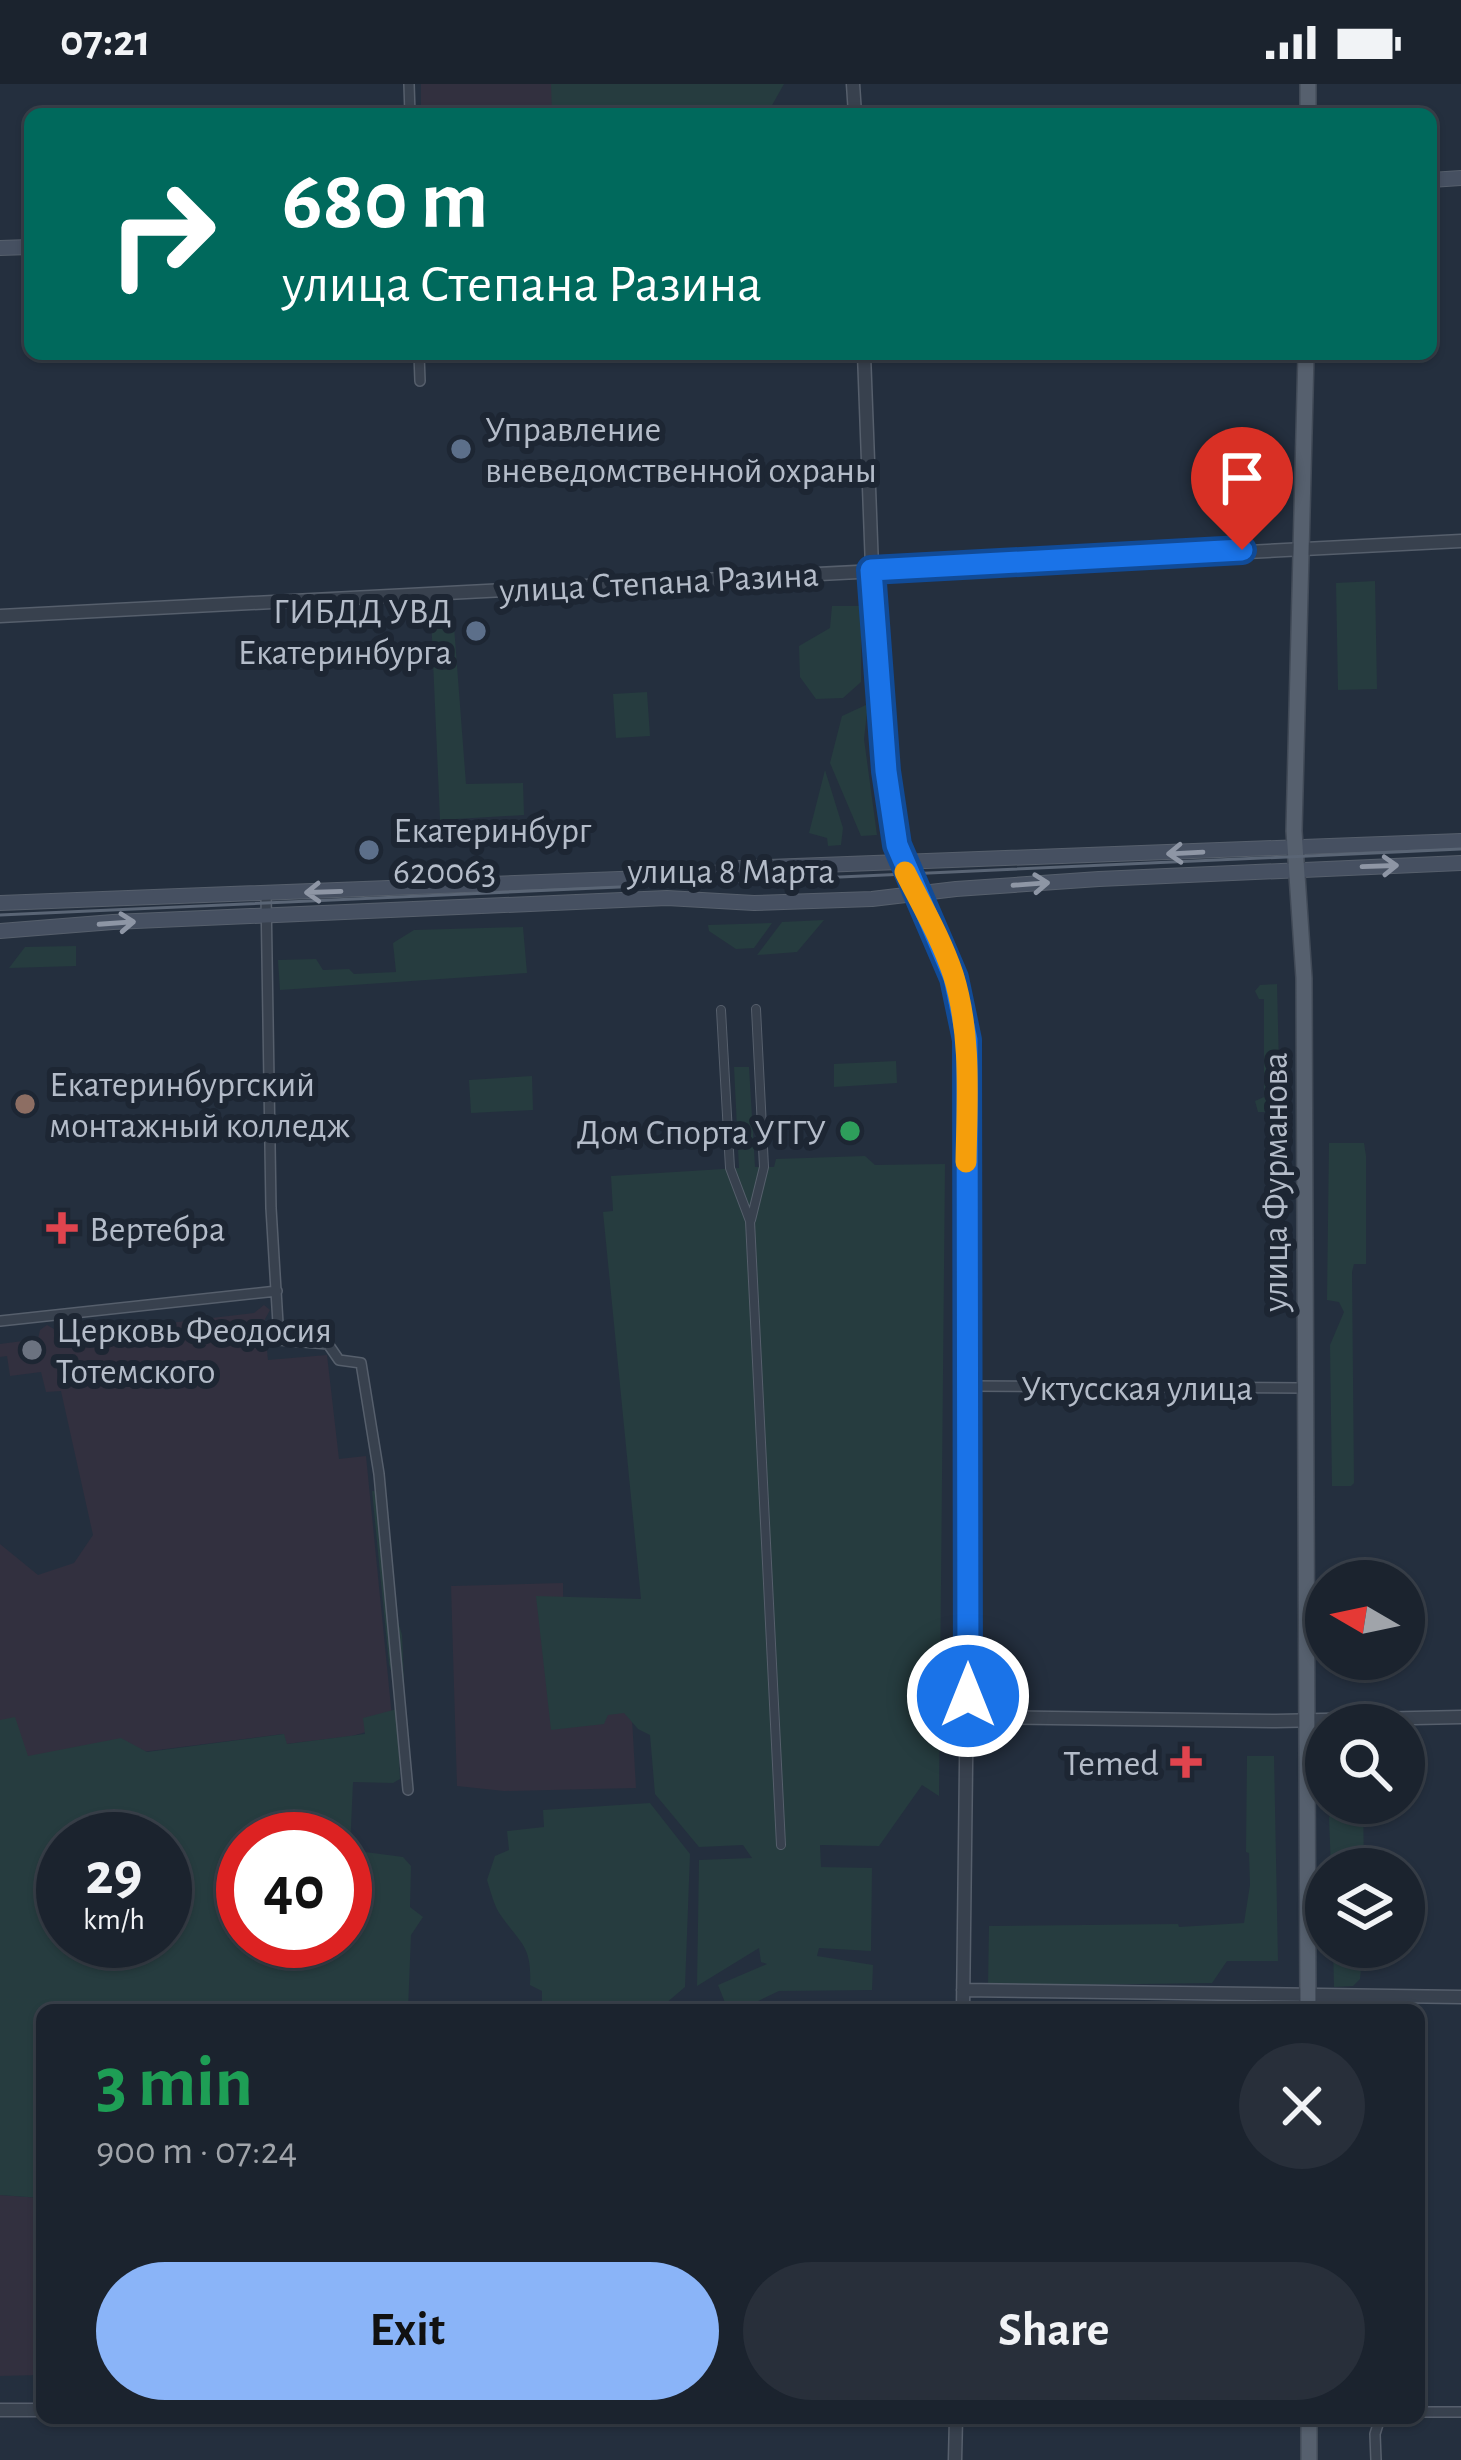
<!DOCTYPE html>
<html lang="en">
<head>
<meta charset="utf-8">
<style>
  body { margin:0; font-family:"Alegreya Sans",sans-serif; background:#282f3a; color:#f1f3f6; height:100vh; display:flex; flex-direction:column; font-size:45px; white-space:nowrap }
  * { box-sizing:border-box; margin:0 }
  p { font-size:39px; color:#a0a4aa }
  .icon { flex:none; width:66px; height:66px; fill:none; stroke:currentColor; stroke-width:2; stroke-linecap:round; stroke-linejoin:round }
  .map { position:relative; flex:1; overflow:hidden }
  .sheet { position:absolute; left:36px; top:1920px; width:1389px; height:420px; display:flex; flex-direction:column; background:#1b232e; border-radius:18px; box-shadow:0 3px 9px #0004,0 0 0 3px #39404a }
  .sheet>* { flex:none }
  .banner { position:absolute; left:24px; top:24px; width:1413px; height:252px; border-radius:18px; box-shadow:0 3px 9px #0004,0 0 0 3px #39404a; background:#00695c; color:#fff; overflow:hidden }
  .needle { width:78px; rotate:279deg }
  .buttons { position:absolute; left:1305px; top:1476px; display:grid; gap:24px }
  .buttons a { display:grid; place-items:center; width:120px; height:120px; border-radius:50%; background:#1b232e; box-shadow:0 3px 9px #0004,0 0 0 3px #39404a; font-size:60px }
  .speed { position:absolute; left:36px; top:1728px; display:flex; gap:24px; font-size:60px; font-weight:700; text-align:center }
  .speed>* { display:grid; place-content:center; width:156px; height:156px; border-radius:50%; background:#1b232e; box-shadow:0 3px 9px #0004,0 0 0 3px #39404a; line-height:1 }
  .speed small { font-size:30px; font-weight:400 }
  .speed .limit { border:18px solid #d22; background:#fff; color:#111 }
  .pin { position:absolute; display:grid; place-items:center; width:102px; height:102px; color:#fff; margin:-123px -51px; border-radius:50% 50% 50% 0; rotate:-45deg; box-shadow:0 0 12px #0007 }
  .pin .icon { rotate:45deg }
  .me { position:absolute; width:132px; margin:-66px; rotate:0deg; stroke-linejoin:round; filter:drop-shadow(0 0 9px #0008) }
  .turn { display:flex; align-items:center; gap:42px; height:252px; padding:0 60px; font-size:54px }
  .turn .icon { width:156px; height:156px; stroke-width:2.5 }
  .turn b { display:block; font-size:84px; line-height:102px }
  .round { display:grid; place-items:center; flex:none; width:126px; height:126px; border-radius:63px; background:#282f3a }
  .head { display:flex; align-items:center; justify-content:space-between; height:204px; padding:0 60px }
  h1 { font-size:72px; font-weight:600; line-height:90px; color:#1e9e55 }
  .button { display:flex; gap:24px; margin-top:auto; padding:24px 60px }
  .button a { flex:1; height:138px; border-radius:72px; background:#8ab4f8; color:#111; font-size:48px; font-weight:600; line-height:138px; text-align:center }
  .button a+a { background:#282f3a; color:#f1f3f6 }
  .status { display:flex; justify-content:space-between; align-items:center; height:84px; padding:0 60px; background:#1b232e; direction:ltr }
  .status svg { height:33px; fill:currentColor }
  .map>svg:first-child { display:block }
  .medical { fill:#32303f }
  .green { fill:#263c3f; fill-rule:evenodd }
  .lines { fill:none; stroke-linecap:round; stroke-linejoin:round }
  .pedestrian-casing { stroke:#565f6c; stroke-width:10 }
  .minor-casing { stroke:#565f6c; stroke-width:12 }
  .tertiary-casing { stroke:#565f6c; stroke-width:15 }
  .secondary-casing { stroke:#565f6c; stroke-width:16 }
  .primary-casing { stroke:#414a57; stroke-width:18 }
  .pedestrian { stroke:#38414e; stroke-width:8 }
  .minor { stroke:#38414e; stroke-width:9 }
  .tertiary { stroke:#38414e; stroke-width:12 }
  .secondary { stroke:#465061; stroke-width:14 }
  .primary { stroke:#56606e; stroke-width:15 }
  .tram { stroke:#5a6575; stroke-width:3 }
  .oneway { stroke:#8e96a5 }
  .route-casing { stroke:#114b97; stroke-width:30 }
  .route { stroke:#1a73e8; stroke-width:21 }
  .slow { stroke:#f59e0b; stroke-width:21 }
  .service-dot { fill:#5c6f8a; stroke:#1d2633; stroke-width:4.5 }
  .education-dot { fill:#8d6e63; stroke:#1d2633; stroke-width:4.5 }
  .leisure-dot { fill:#2e9e5b; stroke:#1d2633; stroke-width:4.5 }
  .health-dot { fill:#e0444e; stroke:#1d2633; stroke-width:4.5 }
  .worship-dot { fill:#6b7280; stroke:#1d2633; stroke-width:4.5 }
  .labels { text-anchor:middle; stroke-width:12; stroke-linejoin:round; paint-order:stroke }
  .poi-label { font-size:36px; fill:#b4bcc9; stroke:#1d2633; text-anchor:start }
  .street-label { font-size:36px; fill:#b4bcc9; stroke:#1d2633 }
</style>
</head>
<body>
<div class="status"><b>07:21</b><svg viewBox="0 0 49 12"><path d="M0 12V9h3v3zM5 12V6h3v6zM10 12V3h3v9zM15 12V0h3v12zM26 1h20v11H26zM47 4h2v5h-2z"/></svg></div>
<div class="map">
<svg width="1461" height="2376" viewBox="0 0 1461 2376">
  <rect width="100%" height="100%" fill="#242f3e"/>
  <path class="medical" d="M421,0H611L614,30H421Z
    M264,1221L270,1226L264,1237L268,1276L327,1271L339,1375L366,1372L392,1633L390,1641L352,1652L286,1660L283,1650L0,1686V1460L38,1491L74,1479L93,1451L61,1307L46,1308L41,1288L10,1292L7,1272L0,1273V1260L38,1255L40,1246L47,1241L61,1249L70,1248L69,1241L82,1239L85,1249L254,1229Z
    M563,1499L564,1619L631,1617L636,1704L504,1707L457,1702L451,1502Z
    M0,2111L42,2114V2291L0,2292Z"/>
  <path class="green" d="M551,0H784L767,30H552Z
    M1375,497L1377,605L1338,606L1336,499Z
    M832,522H861V598L843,614L816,615L800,593L799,562L830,544Z
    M453,529L466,700L523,699L524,731L440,736L431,531Z
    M647,608L650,652L616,654L613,610Z
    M868,620L864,655L877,751L861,752L830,679L842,632Z
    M825,686L843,744L841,761L828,762L827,754L809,749Z
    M824,836L797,868L757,871L782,838Z
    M772,839L754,864L736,865L709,847L708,841Z
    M523,843L527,889L280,906L278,876L316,875L323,886L349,885L354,890L396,888L393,859L414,846Z
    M76,862V882L9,884L25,863Z
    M1277,900L1280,1023L1275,1028H1258L1255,1017L1264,1013V915H1259L1255,907L1260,901Z
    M896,977L897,999L834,1003V980Z
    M734,983H749L755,1083H774L776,1075L865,1072L875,1081L945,1080L939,1712L922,1701L879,1762L820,1761L821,1783L872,1784L871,1867L819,1864L817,1872L873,1881L872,1906L779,1907L739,1926H728L718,1901L767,1880L761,1878L759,1864L697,1902L699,1776L752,1774L743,1761L699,1763L655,1710L650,1651L638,1645L624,1629L608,1631L604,1640L551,1646L536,1512L641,1515L603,1128L613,1127L611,1092L739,1084Z
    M532,992L533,1026L471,1029L469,996Z
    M1329,1059H1364L1366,1072V1180H1354L1352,1188L1354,1399L1351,1402H1332L1330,1261L1344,1228L1339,1218L1327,1216Z
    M372,1407L383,1408L396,1530L402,1551L404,1598L394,1597L389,1580Z
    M397,1625L400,1695L393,1699L353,1698L350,1766L403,1773L411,1782L410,1823L423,1833L411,1851L408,1926H42V2114L0,2111V1636L15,1633L28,1672L121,1654L147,1668L284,1650L287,1660L365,1650L363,1634ZM63,1755H165V1857H63ZM243,1755H345V1857H243Z
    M1247,1672H1274L1278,1877H1227L1212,1899L988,1902L989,1842L1178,1840L1179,1843L1244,1839L1250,1801L1249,1769L1246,1768Z
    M650,1719L690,1770L685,1903L658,1926H542V1907L530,1901C532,1863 522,1861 502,1833C494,1823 491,1808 487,1796L495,1772L509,1766L507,1747L544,1743L543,1726Z
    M1335,1719H1363L1364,1785H1331L1329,1734Z
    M1333,1863H1363L1360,1895L1353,1902L1334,1903Z"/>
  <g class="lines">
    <g class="pedestrian-casing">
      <path id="pedestrian" d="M721,926L730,1084L750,1137L781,1761
        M751,1136L764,1083L756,925"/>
    </g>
    <g class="minor-casing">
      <path id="minor" d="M409,0L410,30
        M419,270L420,297
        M266,810L271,1124L279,1256L328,1260L339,1276L361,1279L379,1390L408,1706
        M0,1237L277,1207
        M970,1302L1304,1304
        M1419,2328H1461
        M1376,2376L1375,2350L1380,2334"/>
    </g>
    <g class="tertiary-casing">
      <path id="tertiary" d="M853,0L855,30
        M864,270L873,510L892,731L902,780L939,851L954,894L967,956L970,1355L963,1926
        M0,532L1461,457
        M968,1633L1276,1637L1461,1633
        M963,1906L1461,1913
        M0,2326H42
        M955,2376L956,2334"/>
    </g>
    <g class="secondary-casing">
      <path id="secondary" d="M1431,96L1461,94
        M0,164L30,163
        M0,819L698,792L740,784L1461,757
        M0,847L113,838L667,814L754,819L872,815L956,805L1099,795L1461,779"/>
    </g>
    <g class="primary-casing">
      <path id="primary" d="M1308,0V30
        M1306,270L1294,747L1304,894L1308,1926
        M1309,2376V2334"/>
    </g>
    <use href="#pedestrian" class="pedestrian"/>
    <use href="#minor" class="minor"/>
    <use href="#tertiary" class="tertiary"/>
    <use href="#secondary" class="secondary"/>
    <use href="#primary" class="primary"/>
    <path class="tram" d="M0,831L1461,765"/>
  </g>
  <defs><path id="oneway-shaft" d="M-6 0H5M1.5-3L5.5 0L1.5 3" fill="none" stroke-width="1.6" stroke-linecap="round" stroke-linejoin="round" transform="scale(3)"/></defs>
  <g class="oneway">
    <use href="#oneway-shaft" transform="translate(1185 769) rotate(177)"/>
    <use href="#oneway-shaft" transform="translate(1380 782) rotate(-2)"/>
    <use href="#oneway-shaft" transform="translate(1031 800) rotate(-4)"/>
    <use href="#oneway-shaft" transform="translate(323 808) rotate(178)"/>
    <use href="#oneway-shaft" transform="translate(117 839) rotate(-4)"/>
  </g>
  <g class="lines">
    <g class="route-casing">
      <path id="route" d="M968,1612L967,956L954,894L897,761L886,687L871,486L1242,466"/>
    </g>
    <use href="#route" class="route"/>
    <path class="slow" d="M905,788C922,822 941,854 953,890C972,950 967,1016 966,1078"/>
  </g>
  <g class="service-dot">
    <circle cx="461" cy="365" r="12"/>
    <circle cx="476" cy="547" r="12"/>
    <circle cx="369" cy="766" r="12"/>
  </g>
  <circle class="education-dot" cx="25" cy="1020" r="12"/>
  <circle class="leisure-dot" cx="850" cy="1047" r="12"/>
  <g class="health-dot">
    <path d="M56 1126h12v12h12v12h-12v12h-12v-12h-12v-12h12z"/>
    <path d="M1180 1660h12v12h12v12h-12v12h-12v-12h-12v-12h12z"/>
  </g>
  <circle class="worship-dot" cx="32" cy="1266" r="12"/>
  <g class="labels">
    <g class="poi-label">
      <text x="485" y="357">Управление<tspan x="485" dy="41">вневедомственной охраны</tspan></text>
      <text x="452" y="539" text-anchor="end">ГИБДД УВД<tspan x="452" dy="41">Екатеринбурга</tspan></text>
      <text x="393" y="758">Екатеринбург<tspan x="393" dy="41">620063</tspan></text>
      <text x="49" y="1012">Екатеринбургский<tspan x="49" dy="41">монтажный колледж</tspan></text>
      <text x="826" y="1060" text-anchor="end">Дом Спорта УГГУ</text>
      <text x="89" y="1157">Вертебра</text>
      <text x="56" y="1258">Церковь Феодосия<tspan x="56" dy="41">Тотемского</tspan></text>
      <text x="1159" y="1691" text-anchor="end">Temed</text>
    </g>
    <g class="street-label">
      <text transform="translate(659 497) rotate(-3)" y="13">улица Степана Разина</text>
      <text x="731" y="799">улица 8 Марта</text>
      <text transform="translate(1274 1098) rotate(-90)" y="13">улица Фурманова</text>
      <text x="1137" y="1316">Уктусская улица</text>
    </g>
  </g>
</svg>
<div class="buttons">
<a><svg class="needle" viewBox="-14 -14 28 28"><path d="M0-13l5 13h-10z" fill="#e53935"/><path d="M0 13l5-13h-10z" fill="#a0a4aa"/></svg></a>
<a><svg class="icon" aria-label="search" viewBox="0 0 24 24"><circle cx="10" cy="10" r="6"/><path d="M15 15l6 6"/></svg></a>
<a><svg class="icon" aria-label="layers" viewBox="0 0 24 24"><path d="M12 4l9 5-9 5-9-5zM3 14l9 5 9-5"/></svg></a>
</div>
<div class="speed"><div>29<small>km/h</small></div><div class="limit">40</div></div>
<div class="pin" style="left:1242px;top:466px;background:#d93025"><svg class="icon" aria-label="arrive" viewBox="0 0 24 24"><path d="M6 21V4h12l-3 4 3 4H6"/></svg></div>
<svg class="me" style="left:968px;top:1612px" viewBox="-20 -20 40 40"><circle r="17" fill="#1a73e8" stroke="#fff" stroke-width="3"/><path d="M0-11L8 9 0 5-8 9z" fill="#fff"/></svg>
<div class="banner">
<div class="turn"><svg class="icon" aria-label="right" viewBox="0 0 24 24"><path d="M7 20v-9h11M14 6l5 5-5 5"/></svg><div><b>680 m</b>улица Степана Разина</div></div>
</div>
<section class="sheet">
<div class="head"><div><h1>3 min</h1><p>900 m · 07:24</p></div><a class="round"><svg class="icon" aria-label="close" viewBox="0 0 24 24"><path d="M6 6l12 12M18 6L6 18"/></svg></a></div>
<div class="button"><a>Exit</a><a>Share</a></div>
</section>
</div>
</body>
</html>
